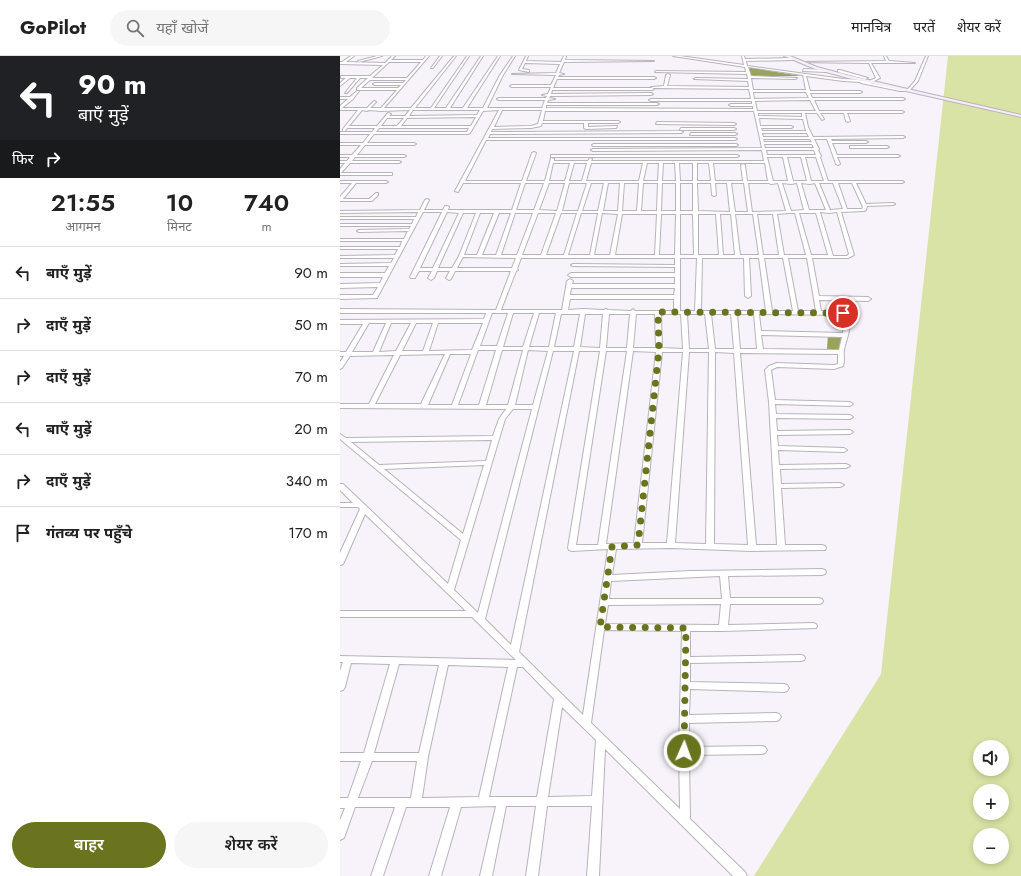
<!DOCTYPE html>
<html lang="hi">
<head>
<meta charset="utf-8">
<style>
  body { margin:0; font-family:Jost,"Noto Sans Devanagari",sans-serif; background:#f6f6f6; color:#222; height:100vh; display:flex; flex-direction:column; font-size:15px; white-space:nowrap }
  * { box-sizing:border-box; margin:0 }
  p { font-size:13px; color:#767676 }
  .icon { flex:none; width:22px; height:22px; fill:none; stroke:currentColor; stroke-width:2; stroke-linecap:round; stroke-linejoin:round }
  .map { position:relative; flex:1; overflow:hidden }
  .details { display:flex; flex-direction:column; background:#fff; width:340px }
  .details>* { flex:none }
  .hud { background:#202124; color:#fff; overflow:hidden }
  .controls { position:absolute; left:633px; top:684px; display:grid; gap:8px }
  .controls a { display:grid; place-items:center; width:36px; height:36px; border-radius:50%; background:#fff; box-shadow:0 2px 6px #0003; font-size:20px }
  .pin { position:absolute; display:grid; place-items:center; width:34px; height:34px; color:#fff; margin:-17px; border:2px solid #fff; border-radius:50%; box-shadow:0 1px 4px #0007 }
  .me { position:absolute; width:44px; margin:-22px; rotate:2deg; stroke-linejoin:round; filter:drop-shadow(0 0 3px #0008) }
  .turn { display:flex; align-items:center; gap:14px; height:84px; padding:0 12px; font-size:18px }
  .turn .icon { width:52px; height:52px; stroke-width:2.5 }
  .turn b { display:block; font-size:28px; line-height:34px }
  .then { display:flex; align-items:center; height:38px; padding:0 12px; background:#0003; gap:8px; font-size:15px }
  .eta { display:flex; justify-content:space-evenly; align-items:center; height:68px; text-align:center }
  .eta b { font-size:24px; font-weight:600; line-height:28px }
  .primary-button { display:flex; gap:8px; margin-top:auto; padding:8px 12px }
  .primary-button a { flex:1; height:46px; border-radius:24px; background:#6a741e; color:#fff; font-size:16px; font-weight:600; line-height:46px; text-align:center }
  .primary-button a+a { background:#f6f6f6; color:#222 }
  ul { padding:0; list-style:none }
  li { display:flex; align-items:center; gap:12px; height:52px; padding:0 12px; border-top:1px solid #e0e0e0 }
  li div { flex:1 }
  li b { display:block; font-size:15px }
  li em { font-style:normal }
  header { display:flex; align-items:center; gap:24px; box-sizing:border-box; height:56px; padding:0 20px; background:#fff; border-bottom:1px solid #e0e0e0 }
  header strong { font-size:19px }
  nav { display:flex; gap:22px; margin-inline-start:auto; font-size:14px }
  .search { width:280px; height:36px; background:#f6f6f6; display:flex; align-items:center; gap:10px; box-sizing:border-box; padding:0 14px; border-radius:22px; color:#767676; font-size:15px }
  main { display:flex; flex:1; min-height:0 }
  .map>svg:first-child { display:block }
  .green { fill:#d9e3a5; fill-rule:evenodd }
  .water { fill:#99a35b }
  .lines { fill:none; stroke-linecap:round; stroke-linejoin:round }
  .street-casing { stroke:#b8b3ba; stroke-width:2 }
  .secondary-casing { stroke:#b8b3ba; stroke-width:2 }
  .street { fill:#fff; fill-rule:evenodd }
  .secondary { fill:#f7edfc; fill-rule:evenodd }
  .route { stroke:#6a741e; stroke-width:7; stroke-dasharray:0 12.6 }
</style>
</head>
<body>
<header>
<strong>GoPilot</strong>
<div class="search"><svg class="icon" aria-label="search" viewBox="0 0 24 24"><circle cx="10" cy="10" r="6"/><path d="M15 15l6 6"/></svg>यहाँ खोजें</div>
<nav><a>मानचित्र</a><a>परतें</a><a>शेयर करें</a></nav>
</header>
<main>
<section class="details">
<div class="hud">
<div class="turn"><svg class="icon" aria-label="left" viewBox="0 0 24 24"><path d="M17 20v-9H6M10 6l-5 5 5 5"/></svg><div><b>90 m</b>बाएँ मुड़ें</div></div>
<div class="then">फिर<svg class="icon" aria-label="right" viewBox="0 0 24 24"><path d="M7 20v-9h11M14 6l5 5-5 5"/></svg></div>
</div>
<div class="eta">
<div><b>21:55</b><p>आगमन</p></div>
<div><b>10</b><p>मिनट</p></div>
<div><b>740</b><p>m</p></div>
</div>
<ul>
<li><svg class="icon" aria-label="left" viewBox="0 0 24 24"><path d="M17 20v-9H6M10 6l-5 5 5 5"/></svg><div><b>बाएँ मुड़ें</b></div><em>90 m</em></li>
<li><svg class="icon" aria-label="right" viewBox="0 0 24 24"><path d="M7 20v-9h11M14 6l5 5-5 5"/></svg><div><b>दाएँ मुड़ें</b></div><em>50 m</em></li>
<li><svg class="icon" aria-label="right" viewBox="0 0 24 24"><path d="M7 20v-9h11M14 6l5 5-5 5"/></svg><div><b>दाएँ मुड़ें</b></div><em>70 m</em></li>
<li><svg class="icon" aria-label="left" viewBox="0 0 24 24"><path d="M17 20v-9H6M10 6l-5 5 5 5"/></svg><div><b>बाएँ मुड़ें</b></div><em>20 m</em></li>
<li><svg class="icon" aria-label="right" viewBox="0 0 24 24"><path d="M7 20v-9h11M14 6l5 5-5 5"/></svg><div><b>दाएँ मुड़ें</b></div><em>340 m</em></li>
<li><svg class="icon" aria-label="arrive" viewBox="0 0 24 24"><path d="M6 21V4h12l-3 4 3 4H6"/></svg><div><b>गंतव्य पर पहुँचे</b></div><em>170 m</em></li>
</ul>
<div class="primary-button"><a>बाहर</a><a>शेयर करें</a></div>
</section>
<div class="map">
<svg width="681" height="820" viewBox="0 0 681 820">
  <rect width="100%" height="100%" fill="#f8f3fb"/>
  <path class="green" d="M608,0H681V820H414L541,618ZM640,691H662V713H640ZM640,735H662V757H640ZM640,779H662V801H640Z"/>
  <path class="water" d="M408,11L461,20H410Z
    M488,278L508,280L503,295L487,293Z"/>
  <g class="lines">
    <g class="street-casing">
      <path id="street" d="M11,0H14L6,6L45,7L52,0H55L51,4H83L86,0H89L44,52H71L114,0H116L75,52H91L127,0H129L94,52H106L141,0H143L110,52H123L158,0H160L127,52H143L160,19L173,0H175L163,19L147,52H202L205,44H159L157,43L159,42H206L207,40L202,39L208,38L211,31H172L170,30L172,29H211L216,19L172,18L216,17L220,8L185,7L182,13L189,14V16L179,14L186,0H188L186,5L221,6L224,0H226L225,4L314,5L224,6L219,17L224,18L219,19L218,21H314L316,22L314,23H217L213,32H312L314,33L312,34H212L211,38L311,37L313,38L311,39L210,40L209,42L215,43L208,44L207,47H317L319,48L317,49H206V52L413,53V50H391L389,49L391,48H412V45H311L309,44L311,43H411L409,33L313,32L311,31L324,30L326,19L328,18L330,19L327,30L409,31L408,25L354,23L356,22L408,23L407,18L315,16L316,15L406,16L405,11L333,0H340L404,9L402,0H404L405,3L452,2L453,4L406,5L407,10L503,23L525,24L527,25L525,26H527L536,22L529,7L458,6L546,5L544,0H546L549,5L575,7H531L540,22L530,27L560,33H568L575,25L586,0H588L578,25L569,35H560L521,27L520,26L503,25L466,20L470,35H520L522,36L520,37H470L472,42H563L565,43L563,44H474L479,55H562L564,56L562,57H507L510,65L508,66L506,65L504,57H480L484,63L482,64L477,57H465L468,71L473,81L563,80L565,81L563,82L491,83L492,85H526L528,86L526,87H492L497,99H558L560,100L558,101H497L500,108L498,109L496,108L487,83H474L479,93L478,94L481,100L480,101L488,125H562L564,126L562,127H516L526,148L553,147L555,148L553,149L527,150L526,154L524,155L501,156L514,199L508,202H472L479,240L528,241L531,243L528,245L479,244L481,255H503C516,263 506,283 504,294C503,300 505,305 503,310L494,313L437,311L431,314L435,344L510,346L513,348L510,350L435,348L436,358L510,359L513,361L510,363L436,362L437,375L510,374L513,376L510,378L437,379L438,390L504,392L507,394L504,396L438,394L439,409L506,408L510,410L506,412L440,413L441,428L500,427L504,429L500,431L441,432L445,489H482L485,490L486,492L485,494L412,495L331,492L276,493L272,519L350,515L482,513L485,514L486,516L485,518L482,519L388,520L390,542H479L482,543L483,545L482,547L479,548H390L388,569L473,567L476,568L477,570L476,572L383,575H350V601L461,599L464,600L465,602L464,604L461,605L350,607V626L444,628L447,629L449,632L447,635L444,636L350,633L349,659L436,657L439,658L441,661L439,664L436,665L349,667V691L422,690L425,691L427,694L425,697L422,698L349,699L350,763L405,816L407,820H393L265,693L259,820H247L252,750H207L198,820H186L196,750H166L152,820H140L156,750L121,751L101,820H89L110,751H66L43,820H31L55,751H15L4,782L0,784V764L5,752H0V742H8L21,705H0V697H24L50,608L11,607L5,631L3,634L0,635V615L3,606H0V600L176,604L132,561H0V555H126L25,458L4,506L3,508L0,509V497L20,453L18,451H0V447H13L0,434V428H3L108,528L121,484L0,383V378L6,382L153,380L159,363L166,353L0,352V348H29L54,299L10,300L2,312L0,313V306L4,300H0V296H6L23,268H0V264L144,263L146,257H0V253L156,254L171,215H115L111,223L109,224L106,222L110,215H97L94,222L91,224L88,222L92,215H79L75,222H71L70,221L74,213L102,156H83L37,242L0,243V239H33L38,231L0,232V228L40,227L43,221H0V217H45L49,210H0V208L51,207L54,202H0V200L55,199L58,193H0V191H60L62,185H0V183H64L68,175L19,176L17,175L19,174L69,173L71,170H0V168H72L74,163H0V161H76L78,156L0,157V155L80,154L85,144L87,143L89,144L84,154H103L105,150H107L109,151L108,154H172L181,127H123L118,136L115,135L159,54L143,55L130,77L128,78H34L27,87H74L76,88L74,89H25L17,99H64L66,100L64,101H15L12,105H59L61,106L59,107H10L1,117H52V119H0V113L5,107H0V105H7L10,101H0V99H12L21,89H0V87H23L30,78H0V76H32L35,72H7L5,75H3V73L18,54H0V50L8,43H0V41H10L17,35H19L13,43L2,52H27L34,45L36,46L30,52H41L57,34H17V32L28,22H20L7,37H5L17,22H10L0,30V27L6,22H1V20H30L43,9L0,8V6H2ZM49,6H81L67,22H32ZM408,11L463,19L466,34H413L411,22L455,23L457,22L411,20ZM30,24H66L63,27H35L33,28L35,29H61L58,32H21ZM413,36H466L469,42L414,43ZM470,44L476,55H417L415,45ZM22,54L27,55L29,54L41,55L70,54L65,60H49L51,58L48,57L37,70H9ZM73,54H140L137,59L69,60ZM162,54H202L198,68L191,70L154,71ZM205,55H414L422,92L253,93L251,94L253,95L422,94L424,105H251L252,103L250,102L248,105H214V103L212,102H211L205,125H186L196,97L194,96L192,97L182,125H125L146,84H395L397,83L395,82H148L150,78L341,77L343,76L341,75L151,76L152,73L191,72L201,70L202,67H244V72L246,73L276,72L277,70L248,71V67H278L280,66L278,65H203ZM418,57H462V61L418,60ZM136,61L131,70H61L67,62ZM47,62H64L57,70H41ZM419,62L463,63L466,75H422L421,72H451L453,71L451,70H420ZM39,72H129L127,76H36ZM422,77H467L469,81H423ZM423,83H470L472,86H424ZM424,88H472L474,92H425ZM426,94H474L476,99H427ZM427,101H443L448,125H433ZM447,101H461L467,125H453ZM465,101H476L484,125H471ZM213,107H230L225,125H209ZM234,107H247L242,125H229ZM251,107H303L299,125H246ZM307,107H319L318,125H303ZM323,107H335L336,125H322ZM339,107H353V125H340ZM357,107H369L371,125H357ZM373,107H425L428,125H407L405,109L403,108L401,109L403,125H375ZM185,127H204L194,154H176ZM209,127H225L217,155L199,154ZM229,127H247L238,155H222ZM251,127H264L258,155H242ZM268,127H280L278,155H263ZM284,127H299L297,155H282ZM303,127H318L317,155H301ZM322,127H336V155H321ZM340,127H353V155H340ZM357,127H371L372,139L374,140L376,139L375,127H387L390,156L358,155ZM391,127H404L408,156H395ZM408,127H429L431,128L438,127L446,155L412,156ZM442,127L451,128L457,127L464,154L451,155ZM461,127L470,128L475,127L486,154H469ZM479,127H493L503,153L490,154ZM498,127H512L523,151L522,153H507ZM107,156L119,157L93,212H80ZM480,156L489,157L497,156L509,198L507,200H493ZM123,157H136L119,200L112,212H98ZM140,157H154L137,199H124ZM159,157H171L156,199H142ZM175,157H193L177,199H161ZM198,157H216L201,199H182ZM221,157H237L224,199H206ZM241,157H258L250,199H228ZM262,157L278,158L270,199H254ZM449,157H455L466,199H444L437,158ZM459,157H476L488,199H471ZM282,158H317L315,199H275ZM321,158H336L335,199H319ZM340,158H353L354,199H340ZM358,158H376L379,199H358ZM380,158H391L395,199H383ZM395,158H413L419,199H400ZM417,158H433L439,199H423ZM123,201L176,202L172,212H117ZM181,202H335V209L233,208L231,209L233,210L335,211V217H231L228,219L231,221H335V228H232L233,225L230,223L227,225L222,254H161L176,215L178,214L177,213ZM340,202H357L355,255H340ZM362,202H404L405,240L408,242L411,240L409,202H419L426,255H361ZM424,202H443L453,255H432ZM448,202H467L476,255H458ZM231,232H335L334,239H230ZM230,243H334V255H295L293,253L291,255L268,254L266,253L264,254L243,253L228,254ZM152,257H168L157,290H140ZM173,257H194L183,291H163ZM199,257H216L209,291H189ZM221,258H240L234,291H214ZM245,258H263L260,292L240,291ZM269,258H290L287,292H266ZM296,258H315L316,292H293ZM321,258H341L343,293L322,292ZM347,258H365L369,293H349ZM371,258H391L394,293H375ZM397,258H414L417,293H400ZM419,258L501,259L504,265L503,276V277L421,275ZM29,267H46L33,296H12ZM51,267H71L56,295L39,296ZM76,267H93L83,295H62ZM98,267H143L132,294L89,295ZM421,279L502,281L499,294L423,293ZM138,294H156L139,349H118ZM162,294H183L168,349H146ZM188,294L208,295L193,349H175ZM213,295H234L171,589L145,563ZM239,295H260L228,492L229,494L232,495L268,493L243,659L179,596ZM266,295H287L258,489H236ZM293,295L316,296L294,487L266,488ZM322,296H343L327,487H302ZM349,296H369L366,488L335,487ZM375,296L394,297L408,489L374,488ZM400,297L498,298V308L494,309L437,307L429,310L425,314L429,346L437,489H416ZM105,298L81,348H35L60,299ZM110,298H131L112,349H88ZM173,353H192L138,557L114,534L165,363ZM152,384L146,405L39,409L11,386ZM144,409L123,478L44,413ZM380,520L382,543H269L271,525ZM381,548L379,569L265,568L268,549ZM264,574L342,575L339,695L340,753L251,667ZM59,608L99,609L79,697H34ZM108,609L168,611L139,741L82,742L88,701ZM177,611H183L214,643L197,741H149ZM222,651L256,684L252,740L208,741ZM32,705H77L71,742H18Z
        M37,0H42L19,6L18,5Z
        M100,0H102L93,12H91Z
        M464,13L487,14L488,15L487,16L463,15Z
        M498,14H500L528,22L525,23L498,16Z
        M317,66L394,67L396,68L394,69L316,68Z
        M341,72H394L396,73L394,74H340Z
        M351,77H395L397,78L395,79H350Z
        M254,88H396L398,89L396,90H253L252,89Z
        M511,90H547L549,91L547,92H510V90Z
        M212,99H397L399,100L397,101H211V99Z
        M0,125H46L48,126L46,127H16L3,143H29L36,137H38V139L32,145H0V141L12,127H0Z"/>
    </g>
    <g class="secondary-casing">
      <path id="secondary" d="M444,0H450L477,11L511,20L681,59V61L508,22L475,13Z"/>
    </g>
    <use href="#street" class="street"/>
    <use href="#secondary" class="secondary"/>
  </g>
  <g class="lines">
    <path class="route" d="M344,695L346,572L260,571L272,491L298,489L319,294L318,256L503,257"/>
  </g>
</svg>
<div class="controls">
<a><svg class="icon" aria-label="sound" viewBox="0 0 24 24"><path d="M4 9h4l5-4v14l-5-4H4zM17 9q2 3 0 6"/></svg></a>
<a>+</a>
<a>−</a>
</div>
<div class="pin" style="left:503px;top:257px;background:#d93025"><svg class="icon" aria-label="arrive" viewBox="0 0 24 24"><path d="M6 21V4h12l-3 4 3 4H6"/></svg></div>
<svg class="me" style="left:344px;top:695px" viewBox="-20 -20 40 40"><circle r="17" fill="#6a741e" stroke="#fff" stroke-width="3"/><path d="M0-11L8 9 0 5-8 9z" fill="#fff"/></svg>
</div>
</main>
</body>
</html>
